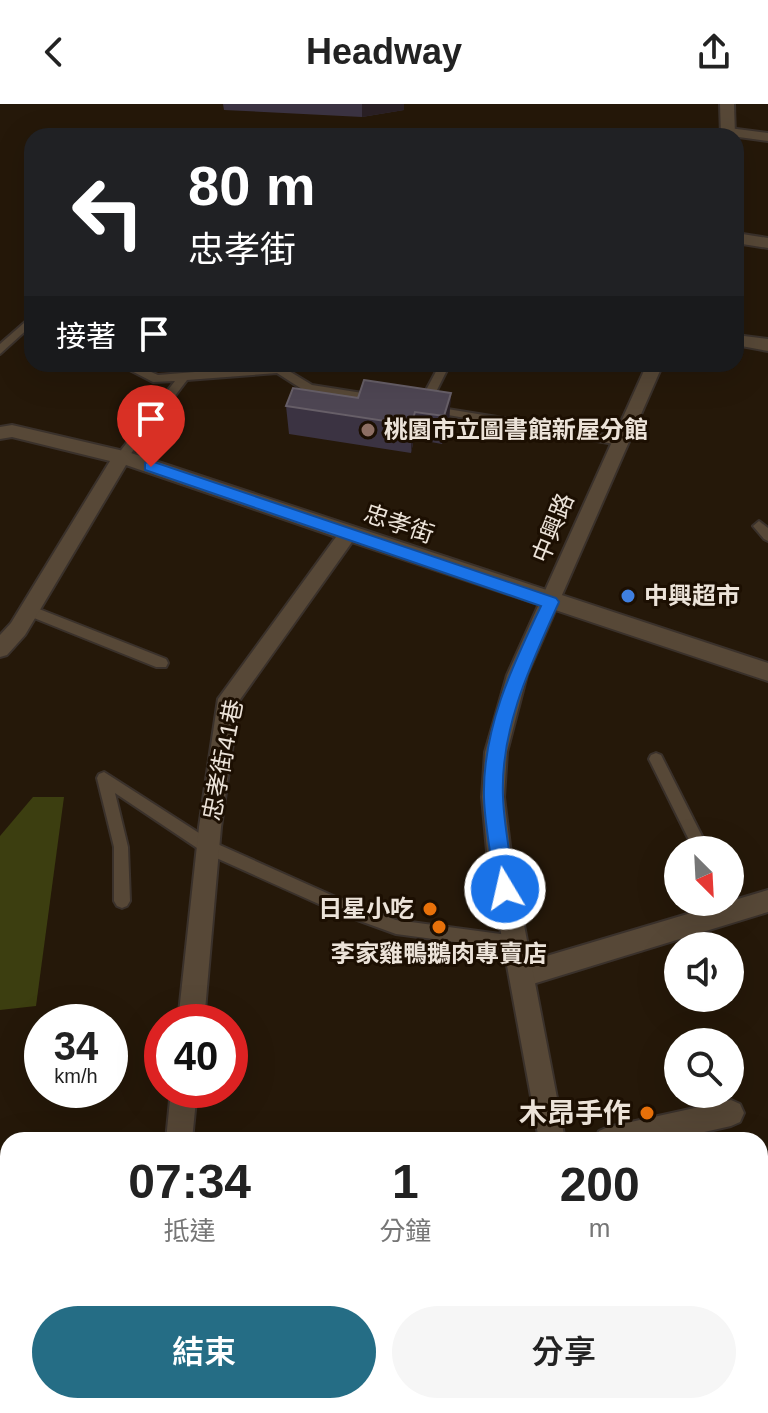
<!DOCTYPE html>
<html lang="zh-TW">
<head>
<meta charset="utf-8">
<style>
  body { margin:0; font-family:Helvetica,"Noto Sans TC",sans-serif; background:#f6f6f6; color:#222; height:100vh; display:flex; flex-direction:column; font-size:30px; white-space:nowrap }
  * { box-sizing:border-box; margin:0 }
  p { font-size:26px; color:#767676 }
  .icon { flex:none; width:44px; height:44px; fill:none; stroke:currentColor; stroke-width:2; stroke-linecap:round; stroke-linejoin:round }
  .map { position:relative; flex:1; overflow:hidden }
  .panel { position:absolute; left:0px; top:1028px; width:768px; height:282px; display:flex; flex-direction:column; background:#fff; border-radius:24px 24px 0 0; box-shadow:0 8px 32px #0002 }
  .panel>* { flex:none }
  .guide { position:absolute; left:24px; top:24px; width:720px; height:244px; border-radius:24px; box-shadow:0 8px 32px #0002; background:#202124; color:#fff; overflow:hidden }
  .needle { width:52px; rotate:156deg }
  .fabs { position:absolute; left:664px; top:732px; display:grid; gap:16px }
  .fabs a { display:grid; place-items:center; width:80px; height:80px; border-radius:50%; background:#fff; box-shadow:0 8px 32px #0002; font-size:40px }
  .speed { position:absolute; left:24px; top:900px; display:flex; gap:16px; font-size:40px; font-weight:700; text-align:center }
  .speed>* { display:grid; place-content:center; width:104px; height:104px; border-radius:50%; background:#fff; box-shadow:0 8px 32px #0002; line-height:1 }
  .speed small { font-size:20px; font-weight:400 }
  .speed .limit { border:12px solid #d22; background:#fff; color:#111 }
  .pin { position:absolute; display:grid; place-items:center; width:68px; height:68px; color:#fff; margin:-82px -34px; border-radius:50% 50% 50% 0; rotate:-45deg; box-shadow:0 0 8px #0007 }
  .pin .icon { rotate:45deg }
  .me { position:absolute; width:88px; margin:-44px; rotate:351deg; stroke-linejoin:round; filter:drop-shadow(0 0 6px #0008) }
  .turn { display:flex; align-items:center; gap:28px; height:168px; padding:0 32px; font-size:36px }
  .turn .icon { width:104px; height:104px; stroke-width:2.5 }
  .turn b { display:block; font-size:56px; line-height:68px }
  .then { display:flex; align-items:center; height:76px; padding:0 32px; background:#0003; gap:16px; font-size:30px }
  .eta { display:flex; justify-content:space-evenly; align-items:center; height:136px; text-align:center }
  .eta b { font-size:48px; font-weight:600; line-height:56px }
  .button { display:flex; gap:16px; margin-top:auto; padding:16px 32px }
  .button a { flex:1; height:92px; border-radius:48px; background:#256d85; color:#fff; font-size:32px; font-weight:600; line-height:92px; text-align:center }
  .button a+a { background:#f6f6f6; color:#222 }
  header { display:flex; justify-content:space-between; align-items:center; height:104px; padding:0 32px; background:#fff; font-size:36px; font-weight:600 }
  .map>svg:first-child { display:block }
  .green { fill:#3c3e10 }
  .lines { fill:none; stroke-linecap:round; stroke-linejoin:round }
  .service-casing { stroke:#3a312b; stroke-width:4 }
  .minor-casing { stroke:#3a312b; stroke-width:4 }
  .tertiary-casing { stroke:#3a312b; stroke-width:4 }
  .secondary-casing { stroke:#3a312b; stroke-width:4 }
  .service { fill:#574837; fill-rule:evenodd }
  .minor { fill:#574837; fill-rule:evenodd }
  .tertiary { fill:#574837; fill-rule:evenodd }
  .secondary { fill:#574837; fill-rule:evenodd }
  .wall { fill:#3b3342 }
  .shaded-wall { fill:#2a2025 }
  .building { fill:#4e4653; stroke:#675f68; stroke-width:2 }
  .route { fill:#1a73e8; stroke:#114b97; stroke-width:2 }
  .education-dot { fill:#8d6e63; stroke:#1c0f02; stroke-width:3 }
  .shop-dot { fill:#3f7fe0; stroke:#1c0f02; stroke-width:3 }
  .food-dot { fill:#e8710a; stroke:#1c0f02; stroke-width:3 }
  .labels { text-anchor:middle; stroke-width:6; stroke-linejoin:round; paint-order:stroke }
  .poi-label { font-size:24px; font-weight:bold; fill:#ece3d9; stroke:#1c0f02; text-anchor:start }
  .street-label { font-size:24px; fill:#ece3d9; stroke:#1c0f02 }
  .near-poi-label { font-size:28px; font-weight:bold; fill:#ece3d9; stroke:#1c0f02; text-anchor:end }
</style>
</head>
<body>
<header><svg class="icon" aria-label="back" viewBox="0 0 24 24"><path d="M15 5l-7 7 7 7"/></svg>Headway<svg class="icon" aria-label="share" viewBox="0 0 24 24"><path d="M12 15V3M7 8l5-5 5 5M5 13v7h14v-7"/></svg></header>
<div class="map">
<svg width="768" height="1309" viewBox="0 0 768 1309">
  <rect width="100%" height="100%" fill="#251809"/>
  <path class="green" d="M33,693H64L36,902L0,906V732Z"/>
  <g class="lines">
    <g class="service-casing">
      <path id="service" d="M32,212V221L0,250V240Z
        M118,260H133L158,271L279,261L312,281L375,291L381,295L375,299L305,287L277,269L187,276L126,356L122,357L116,353L118,350L175,277L153,278Z
        M440,260H450L429,302L620,333L626,337L620,341L419,306L417,303Z
        M759,417L768,424V437L764,435L753,422Z
        M29,501L166,555L168,559L166,563H156L24,510L23,506Z
        M656,649L661,651L709,746H694L649,655L651,651Z
        M104,668L213,738L349,799L396,816L516,832L521,834L524,839L521,844L516,846L396,830L341,810L203,748L115,689L128,743L130,797L127,802L122,804L117,802L114,797V743L97,674L99,670Z"/>
    </g>
    <g class="minor-casing">
      <path id="minor" d="M729,24L768,29V37L724,31L722,28Z
        M736,129L768,134V144L736,139Z
        M736,231L768,235V247L736,241Z
        M12,321L128,348L768,559V577L352,438L239,597L221,723L204,918H178L199,723L218,595L336,433L126,361L25,531L7,551L0,553V531L11,519L110,357L12,333L0,335V323Z
        M768,786V808L523,883L514,880L511,871L514,862L523,859Z
        M171,986H197L192,1036H166Z
        M731,996L740,1000L744,1009L740,1018L731,1022L669,1036H595L599,1027L608,1023Z
        M8,1092V1120L0,1121V1093Z"/>
    </g>
    <g class="tertiary-casing">
      <path id="tertiary" d="M720,0H734L735,32H721Z
        M647,260H663L527,571L507,648L504,693L512,758L565,1036H539L488,758L482,693L485,648L507,571Z
        M590,1302H620L622,1309H592Z"/>
    </g>
    <g class="secondary-casing">
      <path id="secondary" d="M768,1176V1204L760,1206V1178Z
        M443,1302H483L480,1309H440Z"/>
    </g>
    <use href="#service" class="service"/>
    <use href="#minor" class="minor"/>
    <use href="#tertiary" class="tertiary"/>
    <use href="#secondary" class="secondary"/>
  </g>
  <path class="wall" d="M223,0H404V6L362,13L224,6Z
    M451,289L449,317L442,340L414,335L411,349L289,330L286,302Z
    M768,1255V1309H765L760,1297V1258Z
    M652,1302H748L749,1309H654Z"/>
  <path class="shaded-wall" d="M362,0H404V6L362,13Z
    M451,289L449,317L442,340L444,312Z
    M415,308L414,335L411,349V321Z"/>
  <path class="building" d="M364,276L451,289L444,312L415,308L411,321L286,302L293,284L358,294Z
    M768,1262V1282L761,1265Z
    M659,1302H748L749,1309H661Z"/>
  <path class="route" d="M151,357L556,494L559,498C531,560 500,624 503,693C504,723 511,755 515,785L512,791H498L495,785C492,755 485,724 484,694C482,626 512,562 541,502L145,366V359Z"/>
  <circle class="education-dot" cx="368" cy="326" r="8"/>
  <circle class="shop-dot" cx="628" cy="492" r="8"/>
  <g class="food-dot">
    <circle cx="430" cy="805" r="8"/>
    <circle cx="439" cy="823" r="8"/>
    <circle cx="647" cy="1009" r="8"/>
  </g>
  <g class="labels">
    <g class="poi-label">
      <text x="384" y="334">桃園市立圖書館新屋分館</text>
      <text x="644" y="500">中興超市</text>
      <text x="414" y="813" text-anchor="end">日星小吃</text>
      <text x="439" y="858" text-anchor="middle">李家雞鴨鵝肉專賣店</text>
    </g>
    <g class="street-label">
      <text transform="translate(399 420) rotate(19)" y="8">忠孝街</text>
      <text transform="translate(553 424) rotate(-68)" y="8">中興路</text>
      <text transform="translate(223 656) rotate(-79)" y="8">忠孝街41巷</text>
    </g>
    <g class="near-poi-label">
      <text x="631" y="1019">木昂手作</text>
    </g>
  </g>
</svg>
<div class="fabs">
<a><svg class="needle" viewBox="-14 -14 28 28"><path d="M0-13l5 13h-10z" fill="#e53935"/><path d="M0 13l5-13h-10z" fill="#767676"/></svg></a>
<a><svg class="icon" aria-label="sound" viewBox="0 0 24 24"><path d="M4 9h4l5-4v14l-5-4H4zM17 9q2 3 0 6"/></svg></a>
<a><svg class="icon" aria-label="search" viewBox="0 0 24 24"><circle cx="10" cy="10" r="6"/><path d="M15 15l6 6"/></svg></a>
</div>
<div class="speed"><div>34<small>km/h</small></div><div class="limit">40</div></div>
<div class="pin" style="left:151px;top:363px;background:#d93025"><svg class="icon" aria-label="arrive" viewBox="0 0 24 24"><path d="M6 21V4h12l-3 4 3 4H6"/></svg></div>
<svg class="me" style="left:505px;top:785px" viewBox="-20 -20 40 40"><circle r="17" fill="#1a73e8" stroke="#fff" stroke-width="3"/><path d="M0-11L8 9 0 5-8 9z" fill="#fff"/></svg>
<div class="guide">
<div class="turn"><svg class="icon" aria-label="left" viewBox="0 0 24 24"><path d="M17 20v-9H6M10 6l-5 5 5 5"/></svg><div><b>80 m</b>忠孝街</div></div>
<div class="then">接著<svg class="icon" aria-label="arrive" viewBox="0 0 24 24"><path d="M6 21V4h12l-3 4 3 4H6"/></svg></div>
</div>
<section class="panel">
<div class="eta">
<div><b>07:34</b><p>抵達</p></div>
<div><b>1</b><p>分鐘</p></div>
<div><b>200</b><p>m</p></div>
</div>
<div class="button"><a>結束</a><a>分享</a></div>
</section>
</div>
</body>
</html>
